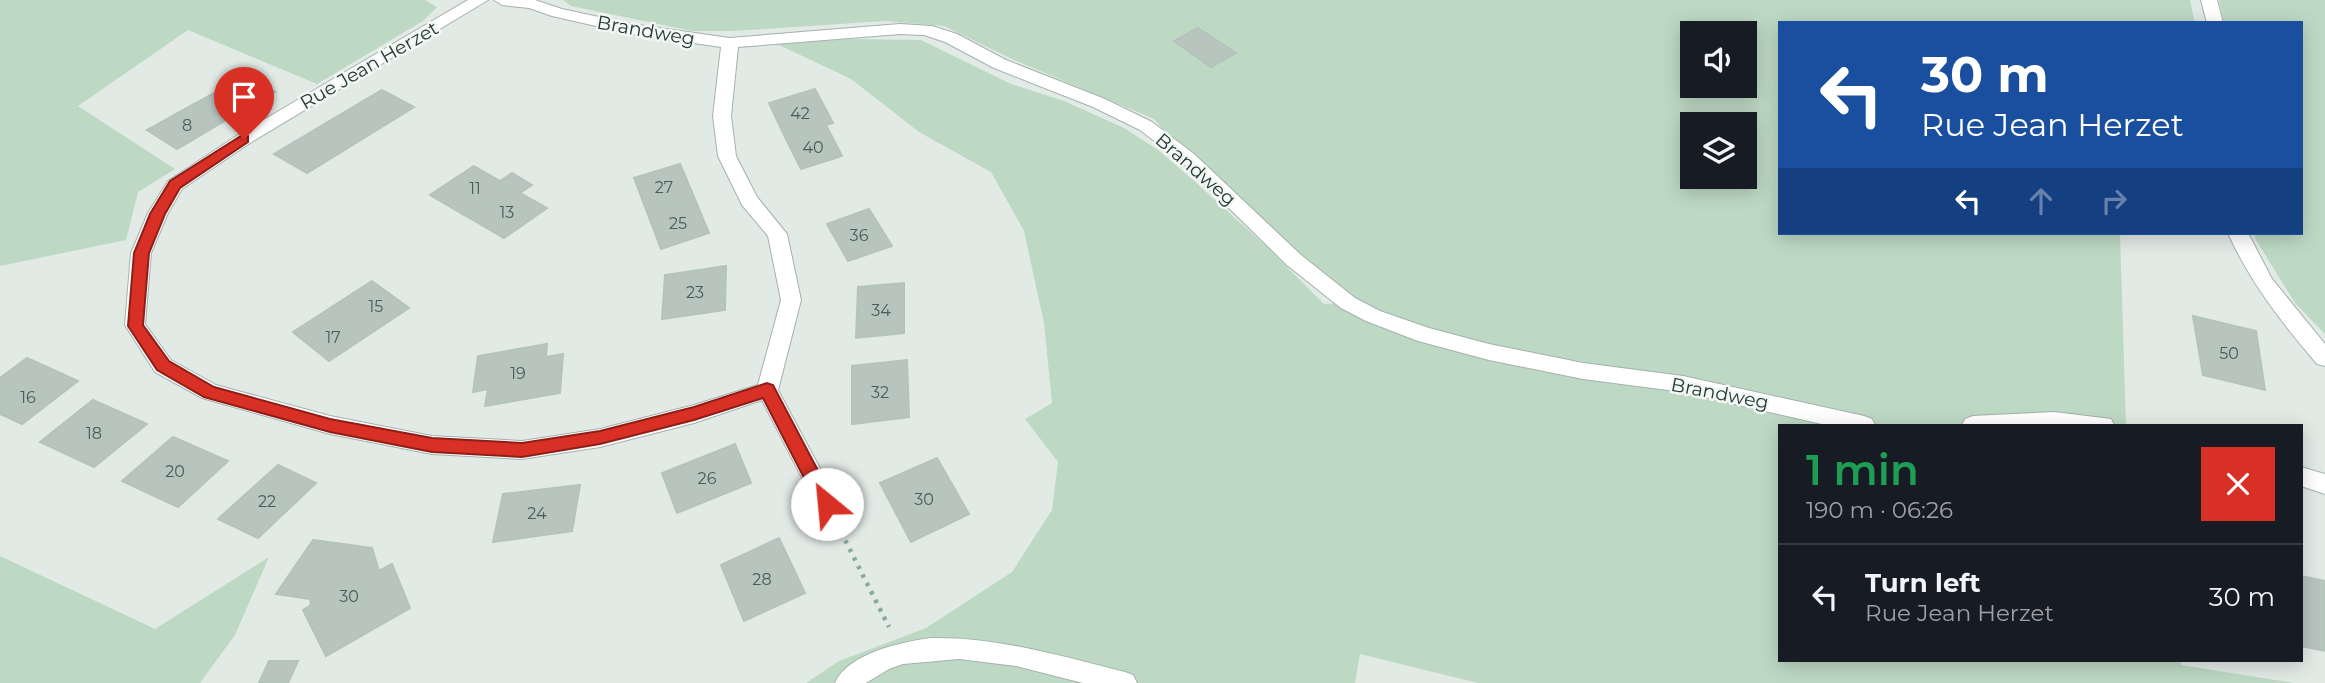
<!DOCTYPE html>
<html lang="en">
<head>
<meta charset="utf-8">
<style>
  body { margin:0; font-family:Montserrat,sans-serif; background:#20242c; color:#f1f3f6; height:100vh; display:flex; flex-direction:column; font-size:26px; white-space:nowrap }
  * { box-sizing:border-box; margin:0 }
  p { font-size:23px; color:#9ea1a6 }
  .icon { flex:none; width:38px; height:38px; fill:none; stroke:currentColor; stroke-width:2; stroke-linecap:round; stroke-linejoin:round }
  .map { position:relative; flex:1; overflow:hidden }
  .details { position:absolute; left:1778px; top:424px; width:525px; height:238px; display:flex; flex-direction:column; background:#171b24; border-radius:0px; box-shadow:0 4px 18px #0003 }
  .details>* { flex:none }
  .hud { position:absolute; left:1778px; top:21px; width:525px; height:214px; border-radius:0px; box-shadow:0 4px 18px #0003; background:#1a4fa0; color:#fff; overflow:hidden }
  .buttons { position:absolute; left:1680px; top:21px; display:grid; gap:14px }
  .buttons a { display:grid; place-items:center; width:77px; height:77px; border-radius:0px; background:#171b24; box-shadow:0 4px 18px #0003; font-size:35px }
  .pin { position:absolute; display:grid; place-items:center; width:60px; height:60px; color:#fff; margin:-72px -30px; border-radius:50% 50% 50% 0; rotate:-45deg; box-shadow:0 0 7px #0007 }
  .pin .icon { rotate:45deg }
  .me { position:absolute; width:77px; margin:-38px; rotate:332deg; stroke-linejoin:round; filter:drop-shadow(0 0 5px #0008) }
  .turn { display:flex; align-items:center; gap:24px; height:147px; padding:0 28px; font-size:32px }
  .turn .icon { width:91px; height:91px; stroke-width:2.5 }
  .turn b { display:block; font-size:49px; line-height:60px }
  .lanes { display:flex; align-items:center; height:66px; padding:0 28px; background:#0003; justify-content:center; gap:35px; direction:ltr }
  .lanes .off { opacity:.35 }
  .round { display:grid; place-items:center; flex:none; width:74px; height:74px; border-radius:0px; background:#20242c }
  .overview { display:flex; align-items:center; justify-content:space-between; height:119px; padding:0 28px }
  h1 { font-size:42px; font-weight:600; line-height:52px; color:#1e9e55 }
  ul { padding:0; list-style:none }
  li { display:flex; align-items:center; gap:21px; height:105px; padding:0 28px; border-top:2px solid #363941 }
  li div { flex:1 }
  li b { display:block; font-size:26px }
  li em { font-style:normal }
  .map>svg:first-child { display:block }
  .green { fill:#bdd9c4; fill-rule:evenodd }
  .building { fill:#b8c5bf; stroke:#b5c3bd; stroke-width:2 }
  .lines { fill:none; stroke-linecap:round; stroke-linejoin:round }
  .lane-casing { stroke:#a5b1ad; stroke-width:2 }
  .street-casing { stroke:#a5b1ad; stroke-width:2 }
  .path { stroke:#86ab9e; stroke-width:4.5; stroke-dasharray:3.5 6; stroke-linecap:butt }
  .lane { fill:#fff; fill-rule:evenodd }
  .street { fill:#fff; fill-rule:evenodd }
  .route { fill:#d93025; stroke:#8d1f18; stroke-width:2 }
  .labels { text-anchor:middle; stroke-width:5; stroke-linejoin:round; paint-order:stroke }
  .number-label { font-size:16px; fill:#495c56 }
  .street-label { font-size:19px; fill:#243933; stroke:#f2f7f4 }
</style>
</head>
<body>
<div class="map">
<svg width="2325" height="683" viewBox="0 0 2325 683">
  <rect width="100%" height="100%" fill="#e2eae6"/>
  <path class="green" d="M0,0H425L437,7L423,21L317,84L188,30L78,106L175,169L138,192L126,240L0,266Z
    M563,0H2190L2195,23H1780V233H2120L2126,425H1780V660H2180L2181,665L2294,683H1478L1360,654L1355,683H806L839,661L926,628L1012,572L1052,510L1058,462L1025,419L1052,403L1044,323L1024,231L991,172L919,132L851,79L777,44L849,39L921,40L1011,84L1064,101L1124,128L1158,150L1192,179L1268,248L1324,304L1347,303L1188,158L1154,119L1014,60L944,26L884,21L734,31H692L571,6ZM1692,33H1745V86H1692ZM1692,124H1745V177H1692Z
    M2219,0H2325V334L2295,303L2256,240L2254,233H2301V23H2224Z
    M0,556L155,629L269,557L235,635L200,683H0Z"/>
  <path class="building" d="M1198,28L1236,53L1211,67L1174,41Z
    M245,76L275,92L226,120L196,103Z
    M815,89L833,123L785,137L769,103Z
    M382,90L414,107L307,173L274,154Z
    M196,103L226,120L177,149L147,130Z
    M826,125L842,156L801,169L785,137Z
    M680,164L694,197L647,212L634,178Z
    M474,166L500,181L512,173L522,179L466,216L430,195Z
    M522,179L532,185L520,193L547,208L504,238L466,216Z
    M694,197L709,233L661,249L647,212Z
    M869,209L892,246L848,261L827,224Z
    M726,266L725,310L662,319L665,275Z
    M372,281L409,308L329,361L293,332Z
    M904,283V333L856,338L858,287Z
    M2193,316L2256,331L2265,390L2203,375Z
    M547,344L546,357L563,354L560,393L485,406L488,389L473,392L478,356Z
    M27,358L78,381L22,424L0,414V378Z
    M907,360L909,417L852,424V366Z
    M93,400L147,424L94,467L40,442Z
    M173,437L228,461L178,507L122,481Z
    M735,444L751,483L677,513L662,473Z
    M937,458L969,514L911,542L880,483Z
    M278,465L316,483L258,538L218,519Z
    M580,485L572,531L493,542L503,494Z
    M779,538L805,593L744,621L721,565Z
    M313,540L372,548L379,571L392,564L410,608L326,656L303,610L311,605L310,599L276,594Z
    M2301,576L2325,581V651L2301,646Z
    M269,661H298L288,683H259Z"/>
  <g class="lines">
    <g class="lane-casing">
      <path id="lane" d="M931,638C998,637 1060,656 1125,672L1133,675L1137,683H1083L1016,666L959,659L903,664L889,669L866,683H835C848,653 902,642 931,638Z"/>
    </g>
    <g class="street-casing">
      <path id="street" d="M468,0H488L250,143L182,189L168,213L151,253L145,324L171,360L216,385L330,416L432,436L522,441L600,429L694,405L758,385L781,300L768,236L742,205L718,156L713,116L721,47L631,34L552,16L529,8L502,5L494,0H535L562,9L631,24L730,38L900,24L932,26L957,34L1006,60L1105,99L1152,122L1194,154L1301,255L1355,298L1380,311L1429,328L1489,344L1583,363L1683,376L1864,416L1872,419L1875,425H1826L1683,392L1583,379L1489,360L1418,341L1366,321L1341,308L1287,265L1182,162L1140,130L1093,107L994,68L945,42L924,35L900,34L738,47L731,116L736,156L757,197L787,234L801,300L778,390L839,504L835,511L827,514L819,511L762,400L694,423L600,447L522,459L432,454L330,434L202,398L155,372L125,325L131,253L148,213L168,181L238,135Z
        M2201,0H2217L2223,23H2207Z
        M2228,233H2248L2272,279L2325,344V366L2317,364C2282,323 2250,282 2228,233Z
        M2054,412L2111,419L2114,425H1962L1965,419L1973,416Z
        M2301,467L2325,474V494L2301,486Z"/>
    </g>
    <path class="path" d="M841,532L889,627"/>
    <use href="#lane" class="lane"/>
    <use href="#street" class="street"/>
  </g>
  <path class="route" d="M244,134L248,136V142L180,188L165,214L149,253L143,325L169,361L214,387L330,419L432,438L522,443L600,431L694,407L767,383L773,385L833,499L836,504L833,509L827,512L820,509L763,398L694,420L600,444L522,457L432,452L330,432L204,397L157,370L128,326L134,253L150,214L170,181Z"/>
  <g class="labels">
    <g class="number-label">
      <text x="800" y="119">42</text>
      <text x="187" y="131">8</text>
      <text x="813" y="153">40</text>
      <text x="664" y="193">27</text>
      <text x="475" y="194">11</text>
      <text x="507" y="218">13</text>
      <text x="678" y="229">25</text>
      <text x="859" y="241">36</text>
      <text x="695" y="298">23</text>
      <text x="376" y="312">15</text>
      <text x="881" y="316">34</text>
      <text x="333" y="343">17</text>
      <text x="2229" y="359">50</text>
      <text x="518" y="379">19</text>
      <text x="880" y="398">32</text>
      <text x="28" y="403">16</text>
      <text x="94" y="439">18</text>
      <text x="175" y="477">20</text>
      <text x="707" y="484">26</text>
      <text x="924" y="505">30</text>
      <text x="267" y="507">22</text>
      <text x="537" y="519">24</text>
      <text x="762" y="585">28</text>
      <text x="349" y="602">30</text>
    </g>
    <g class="street-label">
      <text transform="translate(646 30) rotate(10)" y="7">Brandweg</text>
      <text transform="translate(369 65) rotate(-30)" y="7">Rue Jean Herzet</text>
      <text transform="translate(1196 169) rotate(41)" y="7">Brandweg</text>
      <text transform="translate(1720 393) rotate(11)" y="7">Brandweg</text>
    </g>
  </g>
</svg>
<div class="buttons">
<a><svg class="icon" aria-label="sound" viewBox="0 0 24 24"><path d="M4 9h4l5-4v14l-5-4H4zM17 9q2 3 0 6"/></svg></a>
<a><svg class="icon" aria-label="layers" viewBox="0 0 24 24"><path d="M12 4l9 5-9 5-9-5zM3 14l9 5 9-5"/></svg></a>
</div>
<div class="pin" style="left:244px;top:139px;background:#d93025"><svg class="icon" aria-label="arrive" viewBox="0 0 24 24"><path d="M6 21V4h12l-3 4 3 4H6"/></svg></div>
<svg class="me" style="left:827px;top:504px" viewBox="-20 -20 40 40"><circle r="19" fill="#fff"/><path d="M0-13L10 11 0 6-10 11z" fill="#d93025"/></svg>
<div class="hud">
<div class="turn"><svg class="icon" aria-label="left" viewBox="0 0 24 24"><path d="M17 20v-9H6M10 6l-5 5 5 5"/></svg><div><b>30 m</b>Rue Jean Herzet</div></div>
<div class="lanes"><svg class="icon" aria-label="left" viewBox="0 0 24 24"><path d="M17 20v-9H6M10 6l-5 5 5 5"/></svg><svg class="icon off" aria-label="ahead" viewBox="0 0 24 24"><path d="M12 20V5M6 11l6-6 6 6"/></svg><svg class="icon off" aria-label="right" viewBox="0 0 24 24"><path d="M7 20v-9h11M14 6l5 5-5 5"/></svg></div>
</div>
<section class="details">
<div class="overview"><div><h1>1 min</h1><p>190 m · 06:26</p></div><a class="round" style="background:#d93025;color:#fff"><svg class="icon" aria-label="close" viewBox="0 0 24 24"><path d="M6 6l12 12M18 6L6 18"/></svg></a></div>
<ul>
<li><svg class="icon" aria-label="left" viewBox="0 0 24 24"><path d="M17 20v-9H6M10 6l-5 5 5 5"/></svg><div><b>Turn left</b><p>Rue Jean Herzet</p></div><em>30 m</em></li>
</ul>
</section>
</div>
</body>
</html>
